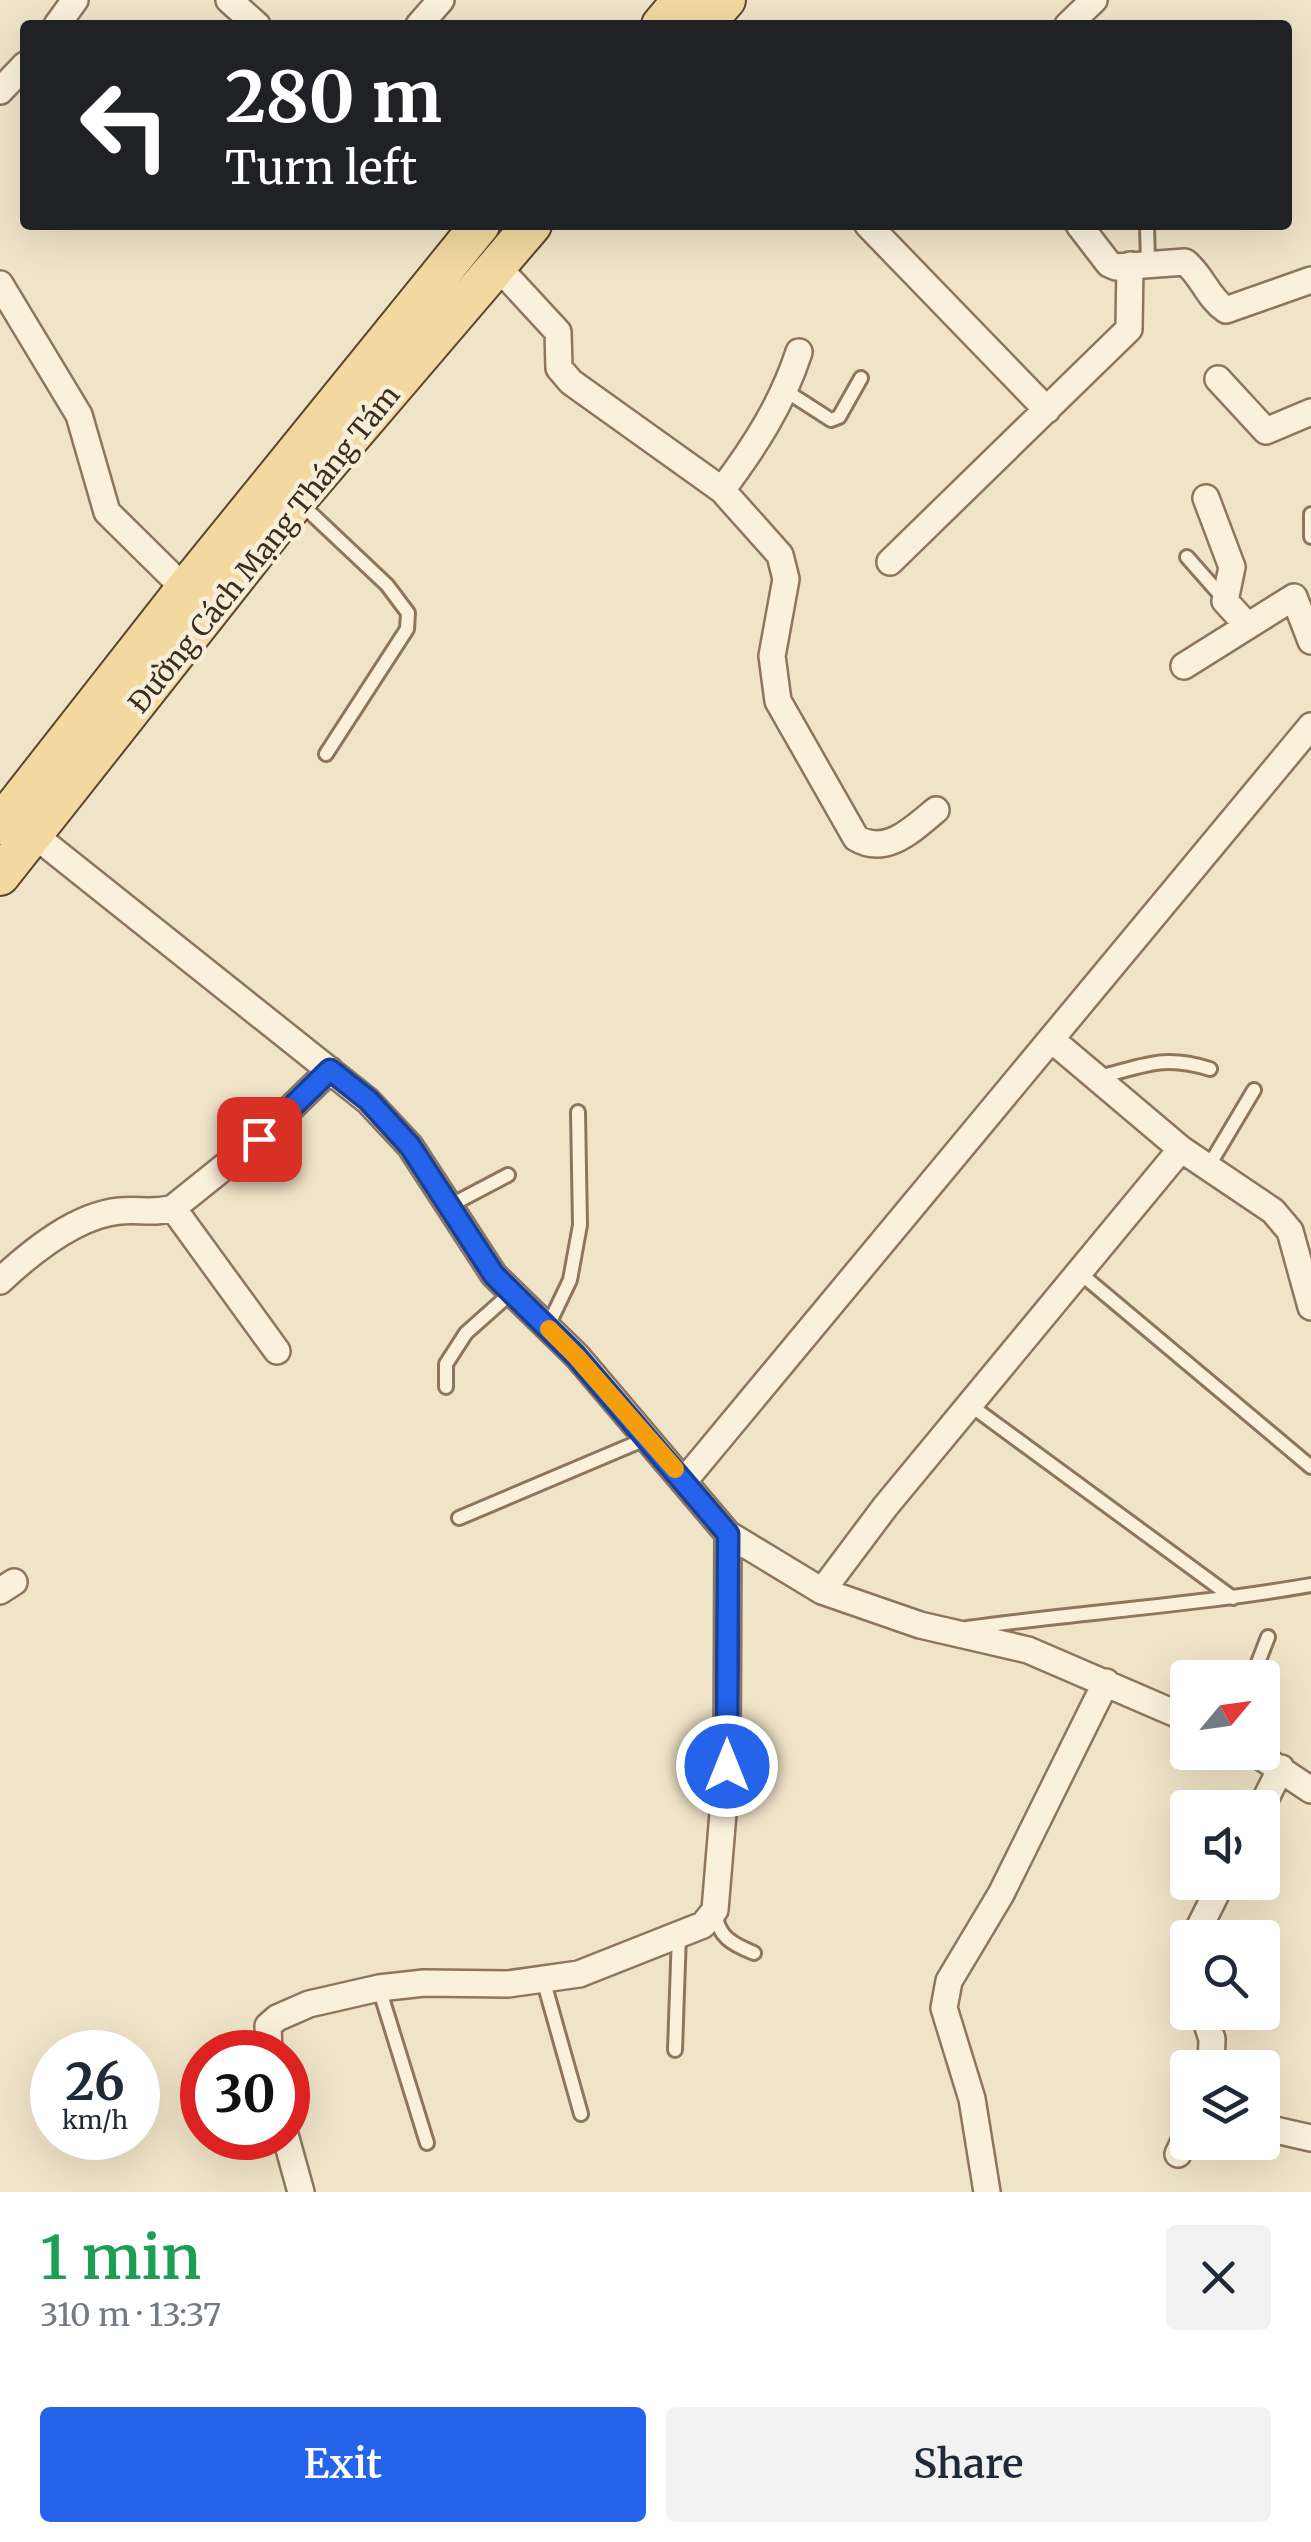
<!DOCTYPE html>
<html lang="en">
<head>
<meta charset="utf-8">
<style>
  body { margin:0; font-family:Merriweather,serif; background:#f2f2f3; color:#1f2937; height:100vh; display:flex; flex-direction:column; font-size:38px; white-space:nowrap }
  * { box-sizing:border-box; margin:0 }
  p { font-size:32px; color:#747a83 }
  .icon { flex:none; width:55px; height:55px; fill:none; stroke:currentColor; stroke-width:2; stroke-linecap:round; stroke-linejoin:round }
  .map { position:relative; height:2192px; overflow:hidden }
  .details { display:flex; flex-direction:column; background:#fff; flex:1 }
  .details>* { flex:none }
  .banner { position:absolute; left:20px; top:20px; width:1272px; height:210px; border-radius:10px; box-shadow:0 10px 40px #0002; background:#202124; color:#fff; overflow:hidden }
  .needle { width:65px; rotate:61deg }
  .buttons { position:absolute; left:1170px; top:1660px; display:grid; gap:20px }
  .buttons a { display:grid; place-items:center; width:110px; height:110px; border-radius:10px; background:#fff; box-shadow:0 10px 40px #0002; font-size:50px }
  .speed { position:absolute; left:30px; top:2030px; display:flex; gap:20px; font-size:50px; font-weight:700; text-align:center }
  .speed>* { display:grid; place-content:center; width:130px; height:130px; border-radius:50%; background:#fff; box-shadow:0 10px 40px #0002; line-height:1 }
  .speed small { font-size:25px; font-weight:400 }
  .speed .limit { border:15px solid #d22; background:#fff; color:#111 }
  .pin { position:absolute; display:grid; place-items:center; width:85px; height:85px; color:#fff; margin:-42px; border-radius:20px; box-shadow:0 5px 15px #0006 }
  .me { position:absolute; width:110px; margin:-55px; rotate:0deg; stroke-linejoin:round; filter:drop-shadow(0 0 8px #0008) }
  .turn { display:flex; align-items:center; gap:35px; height:210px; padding:0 40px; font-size:45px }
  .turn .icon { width:130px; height:130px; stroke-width:2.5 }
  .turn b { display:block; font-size:70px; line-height:85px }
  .round { display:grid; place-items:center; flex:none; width:105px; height:105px; border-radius:10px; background:#f2f2f3 }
  .overview { display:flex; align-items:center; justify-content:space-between; height:170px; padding:0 40px }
  h1 { font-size:60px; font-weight:600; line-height:75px; color:#1e9e55 }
  .primary-button { display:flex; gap:20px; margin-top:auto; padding:20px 40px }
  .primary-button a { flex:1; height:115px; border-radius:10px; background:#2563eb; color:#fff; font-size:40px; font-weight:600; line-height:115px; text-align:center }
  .primary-button a+a { background:#f2f2f3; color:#1f2937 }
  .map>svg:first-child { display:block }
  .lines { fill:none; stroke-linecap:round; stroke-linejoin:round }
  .lane-casing { stroke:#8d765c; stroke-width:18 }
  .street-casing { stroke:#8d765c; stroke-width:30 }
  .primary-casing { stroke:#5b4430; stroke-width:42 }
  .lane { stroke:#faf1dc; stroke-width:12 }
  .street { stroke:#faf1dc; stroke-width:25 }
  .primary { stroke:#f3d9a0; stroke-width:38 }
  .route-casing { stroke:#184099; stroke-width:25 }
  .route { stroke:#2563eb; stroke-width:18 }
  .slow { stroke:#f59e0b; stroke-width:18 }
  .labels { text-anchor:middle; stroke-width:9; stroke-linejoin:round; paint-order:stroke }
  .street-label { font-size:28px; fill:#3d2e20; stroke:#f7eed8 }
</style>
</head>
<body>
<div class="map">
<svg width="1311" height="2192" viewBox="0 0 1311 2192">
  <rect width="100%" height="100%" fill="#f0e4c8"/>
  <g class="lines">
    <g class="lane-casing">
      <path id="lane" d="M1147,225L1148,263
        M786,391L831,420L839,417L861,378
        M299,502L387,585L408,613L407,629L326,754
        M1311,514V537
        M1187,557L1224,599
        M1099,1077C1144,1066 1163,1054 1210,1069
        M1207,1169L1254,1090
        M449,1206L508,1175
        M1081,1274L1311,1467
        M547,1328L570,1280L580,1225L578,1112
        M446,1387V1364L466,1333L511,1293
        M970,1405L1233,1598
        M459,1518L648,1438
        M967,1628C1082,1612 1197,1605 1311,1585
        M1252,1678L1268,1637
        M715,1912C718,1937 732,1944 754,1953
        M543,1979L581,2114
        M379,1988L427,2143
        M675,2050L679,1934"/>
    </g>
    <g class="street-casing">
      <path id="street" d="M229,0L257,25
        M57,25L75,0
        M419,25L441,0
        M1068,25L1094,0
        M0,91L25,65
        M868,225L1047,410
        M1079,225L1109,264L1116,267L1185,262C1202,275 1207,297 1226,310L1311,280
        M498,267L558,332L559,368L571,382L722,490L780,555L786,579L772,656L778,701L856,838C886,856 912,830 936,810
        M0,284L79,415L107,512L185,589
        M1218,379L1266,431L1311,412
        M722,490C755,446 782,404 799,352
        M1206,498L1232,567L1225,601L1246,624
        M890,562L1129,329L1130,265
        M1184,666L1294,597L1311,641
        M23,826L368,1101L410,1146L494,1275L577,1356L728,1534L822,1591L920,1625L1028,1650L1188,1719
        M1052,1040L1181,1149L1273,1211L1290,1231L1311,1307
        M173,1208L277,1351
        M0,1281C31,1252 76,1215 120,1211C139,1209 154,1214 173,1208L259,1139L330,1070
        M685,1480L1311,726
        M0,1591L14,1582
        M822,1591L885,1507L1181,1149
        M1254,1752L1311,1790
        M1261,1808L1281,1768
        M1194,1938L1222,1882
        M1188,1956V1974
        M1203,2012L1212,2039L1211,2068
        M269,2052L268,2026L277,2018L309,2004L379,1988L424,1983L508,1984L579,1974L703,1925L715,1910L727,1765L728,1534
        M1262,2127L1311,2138
        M286,2138L301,2192
        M1178,2154L1188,2133
        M987,2192L972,2099L944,2008L949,1981L1001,1894L1106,1682"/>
    </g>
    <g class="primary-casing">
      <path id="primary" d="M661,25L682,0
        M704,25L726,0
        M0,825L185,589L480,225
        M0,876L297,500L532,225"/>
    </g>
    <use href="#lane" class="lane"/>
    <use href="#street" class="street"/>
    <use href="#primary" class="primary"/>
  </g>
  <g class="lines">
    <g class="route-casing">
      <path id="route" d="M259,1139L330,1070L368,1100L410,1146L494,1275L576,1356L728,1534L727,1766"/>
    </g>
    <use href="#route" class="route"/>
    <path class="slow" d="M549,1329L576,1356L675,1469"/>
  </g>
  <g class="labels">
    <g class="street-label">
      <text transform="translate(264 549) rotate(-51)" y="10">Đường Cách Mạng Tháng Tám</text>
    </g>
  </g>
</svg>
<div class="buttons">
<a><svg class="needle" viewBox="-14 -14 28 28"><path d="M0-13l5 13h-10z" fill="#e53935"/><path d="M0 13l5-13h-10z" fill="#747a83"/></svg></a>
<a><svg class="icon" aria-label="sound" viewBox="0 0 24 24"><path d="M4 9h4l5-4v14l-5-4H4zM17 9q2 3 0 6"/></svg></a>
<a><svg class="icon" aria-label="search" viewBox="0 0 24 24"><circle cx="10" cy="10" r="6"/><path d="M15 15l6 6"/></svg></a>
<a><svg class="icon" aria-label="layers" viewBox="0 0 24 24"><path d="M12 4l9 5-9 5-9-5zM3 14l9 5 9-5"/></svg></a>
</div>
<div class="speed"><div>26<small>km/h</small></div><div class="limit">30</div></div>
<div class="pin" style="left:259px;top:1139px;background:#d93025"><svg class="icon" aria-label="arrive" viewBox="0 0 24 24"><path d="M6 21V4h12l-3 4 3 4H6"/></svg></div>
<svg class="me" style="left:727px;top:1766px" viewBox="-20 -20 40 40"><circle r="17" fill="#2563eb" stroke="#fff" stroke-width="3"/><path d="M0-11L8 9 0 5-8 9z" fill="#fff"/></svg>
<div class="banner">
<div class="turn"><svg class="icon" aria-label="left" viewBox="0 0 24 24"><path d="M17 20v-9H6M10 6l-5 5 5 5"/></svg><div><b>280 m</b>Turn left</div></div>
</div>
</div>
<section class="details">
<div class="overview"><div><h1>1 min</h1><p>310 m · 13:37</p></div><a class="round"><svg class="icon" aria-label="close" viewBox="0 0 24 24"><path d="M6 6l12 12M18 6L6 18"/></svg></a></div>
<div class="primary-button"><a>Exit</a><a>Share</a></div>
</section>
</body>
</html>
